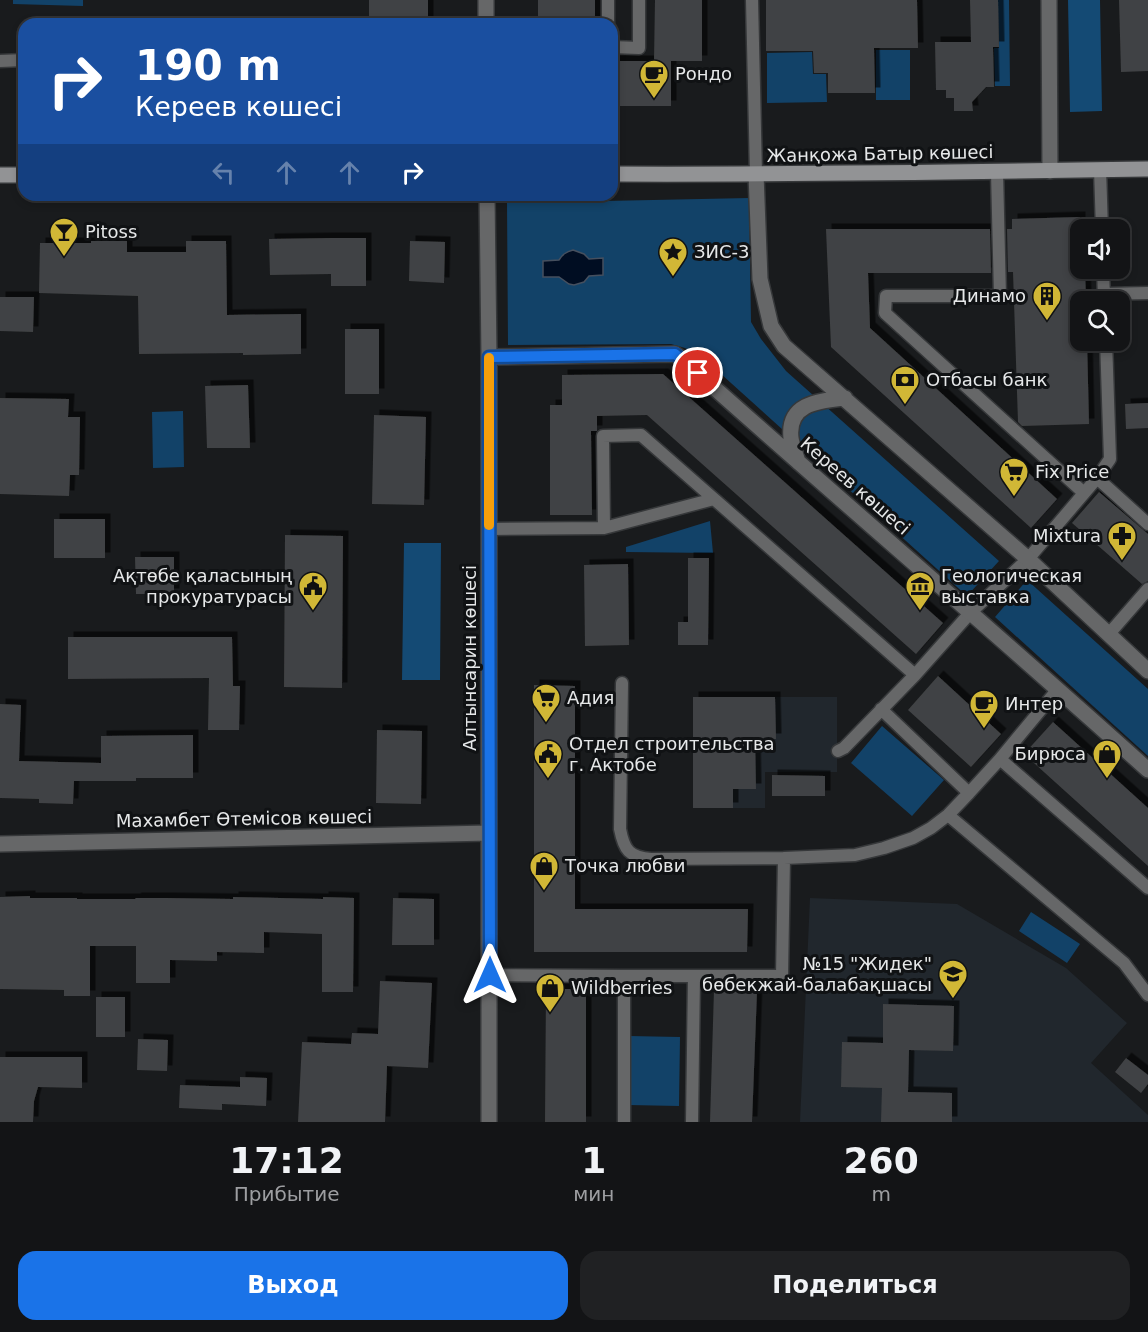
<!DOCTYPE html>
<html lang="ru">
<head>
<meta charset="utf-8">
<style>
  body { margin:0; font-family:"DejaVu Sans",sans-serif; background:#202123; color:#f1f3f6; height:100vh; display:flex; flex-direction:column; font-size:22px; white-space:nowrap }
  * { box-sizing:border-box; margin:0 }
  p { font-size:20px; color:#9d9ea1 }
  .icon { flex:none; width:33px; height:33px; fill:none; stroke:currentColor; stroke-width:2; stroke-linecap:round; stroke-linejoin:round }
  .map { position:relative; height:1122px; overflow:hidden }
  .sheet { display:flex; flex-direction:column; background:#131416; flex:1 }
  .sheet>* { flex:none }
  .hud { position:absolute; left:18px; top:18px; width:600px; height:183px; border-radius:18px; box-shadow:0 3px 9px #0003,0 0 0 2px #323335; background:#1a4fa0; color:#fff; overflow:hidden }
  .fabs { position:absolute; left:1070px; top:219px; display:grid; gap:12px }
  .fabs a { display:grid; place-items:center; width:60px; height:60px; border-radius:12px; background:#131416; box-shadow:0 3px 9px #0003,0 0 0 2px #323335; font-size:30px }
  .pin { position:absolute; display:grid; place-items:center; width:51px; height:51px; color:#fff; margin:-26px; border:3px solid #fff; border-radius:50%; box-shadow:0 2px 6px #0007 }
  .me { position:absolute; width:66px; margin:-33px; rotate:0deg; stroke-linejoin:round; filter:drop-shadow(0 0 4px #0008) }
  .turn { display:flex; align-items:center; gap:21px; height:126px; padding:0 18px; font-size:27px }
  .turn .icon { width:78px; height:78px; stroke-width:2.5 }
  .turn b { display:block; font-size:42px; line-height:51px }
  .lanes { display:flex; align-items:center; height:57px; padding:0 18px; background:#0003; justify-content:center; gap:30px; direction:ltr }
  .lanes .off { opacity:.35 }
  .eta { display:flex; justify-content:space-evenly; align-items:center; height:102px; text-align:center }
  .eta b { font-size:36px; font-weight:800; line-height:42px }
  .button { display:flex; gap:12px; margin-top:auto; padding:12px 18px }
  .button a { flex:1; height:69px; border-radius:18px; background:#1a73e8; color:#fff; font-size:24px; font-weight:800; line-height:69px; text-align:center }
  .button a+a { background:#202123; color:#f1f3f6 }
  .map>svg:first-child { display:block }
  .built { fill:#21272d }
  .green { fill:#124268 }
  .forest { fill:#144a74 }
  .water { fill:#000d22; stroke:#454f5e; stroke-width:1.5 }
  .building { fill:#404244; filter:url(#shadow) }
  .lines { fill:none; stroke-linecap:round; stroke-linejoin:round }
  .lane-casing { stroke:#36383a; stroke-width:15 }
  .street-casing { stroke:#36383a; stroke-width:18 }
  .secondary-casing { stroke:#36383a; stroke-width:18 }
  .lane { stroke:#666768; stroke-width:12 }
  .street { stroke:#666768; stroke-width:15 }
  .secondary { stroke:#929395; stroke-width:15 }
  .route-casing { stroke:#114b97; stroke-width:15 }
  .route { stroke:#1a73e8; stroke-width:10 }
  .slow { stroke:#f59e0b; stroke-width:10 }
  .labels { text-anchor:middle; stroke-width:6; stroke-linejoin:round; paint-order:stroke }
  .poi-label { font-size:18px; fill:#e6e8e9; stroke:#101214; text-anchor:start }
  .street-label { font-size:18px; fill:#e6e8e9; stroke:#101214 }
</style>
</head>
<body>
<div class="map">
<svg width="1148" height="1122" viewBox="0 0 1148 1122">
  <defs>
    <filter id="shadow"><feDropShadow dx="5.5" dy="-5.5" stdDeviation="0" flood-color="#0009"/></filter>
  </defs>
  <rect width="100%" height="100%" fill="#191b1d"/>
  <path class="built" d="M693,697H837V772H765V808H693Z
    M810,898L957,904L1066,968L1127,1023L1091,1063L1148,1115V1122H800Z"/>
  <path class="green" d="M13,0H83V6L13,4Z
    M998,0H1009L1010,86H995L994,48H999Z
    M876,50H910V100H876Z
    M812,52L813,74H826L827,102L767,103V53Z
    M749,198L751,322L761,339L786,371L999,561L967,596L701,356L685,348L671,344L508,345L507,203Z
    M183,411L184,467L153,468L152,412Z
    M710,521L713,553L626,552V547Z
    M1027,580L1148,689V756L995,617Z
    M882,726L944,780L912,816L851,763Z
    M1031,912L1080,944L1067,963L1019,931Z
    M629,1036L680,1037L679,1106L628,1105Z"/>
  <path class="forest" d="M1068,0H1100L1102,111L1070,112Z
    M404,543H441L440,680H402Z"/>
  <path class="water" d="M573,250L584,254L589,259L603,258V275L589,276L584,282L574,285L569,284L559,277H543V261L559,260C563,254 566,252 573,250Z"/>
  <path class="building" d="M369,0H428V24H369Z
    M538,0H595V24H538Z
    M655,0H702V61H671V106H612V61H654Z
    M766,0H917L918,48H874L875,93H828V73H814L813,51H766Z
    M970,0H998L999,47H993L994,87H986L972,102L973,111H954V98H946V90H936L935,42H971Z
    M1119,0H1148V71L1121,72Z
    M1080,217V268H1085L1086,302H1080V340H1087L1089,424L1022,426L1018,422L1013,272H1008L1007,229H1012V219Z
    M826,229H990L991,273H868L870,328L1057,499L1031,528L831,347Z
    M331,238H366V286H331V274L270,275L269,239Z
    M91,241H127V252H186V241H226L227,315L301,314V354L243,355V353L139,354L138,296L39,293L40,243H91Z
    M410,241L445,242L444,283L409,281Z
    M0,297H34L33,332L0,331Z
    M345,329H379V394H345Z
    M663,374L943,623L916,654L647,415L597,416V431H591L592,515H550V405H562V375Z
    M248,385L250,448H207L205,386Z
    M0,398L69,399L68,417H80L79,475H70L69,496L0,494Z
    M1148,403V428L1126,429L1125,404Z
    M374,415L426,417L424,505L372,504Z
    M1099,492L1148,534V581L1142,584L1072,523Z
    M54,519H105V558H54Z
    M285,535L343,536L342,688L284,687Z
    M135,557H174V594H136Z
    M688,558H709L708,645H678V622H688Z
    M628,564L629,645L585,646L584,565Z
    M68,637H232L233,686H240L239,730H208L209,678L68,679Z
    M938,676L1001,734L971,767L908,710Z
    M534,685L575,686V909H748L747,952H534Z
    M693,697H775L776,739H755L756,789H733V808H693Z
    M0,704L21,705L19,761L101,763V736L193,735V778H136V781H74L73,804L39,803V799L0,798Z
    M1053,722L1148,808V866L1024,754Z
    M377,730L422,731L421,804L376,803Z
    M772,775L825,776V796H772Z
    M30,896V898H77V899H136L135,898H166L233,899V897L323,899V897L354,898L353,992H322V934L264,932V953L217,952V961L170,960V983H136V946H90V996H64V990L0,989V897Z
    M393,898L434,899V945H392Z
    M380,981L432,983L428,1068L387,1066L385,1122H298L302,1042L351,1044L352,1033L378,1034Z
    M546,989H586V1122H545Z
    M714,990L757,991L752,1122H710Z
    M96,997H125V1037H96Z
    M883,1004L954,1006L953,1051L909,1050L908,1092L952,1093V1122H881L882,1088L841,1087L842,1042L883,1043Z
    M138,1039L168,1040L167,1071L137,1070Z
    M0,1057H82V1088L38,1087L34,1101L33,1122H0Z
    M1126,1058L1148,1075V1084L1141,1093L1115,1072Z
    M240,1077L267,1078L266,1106L222,1104V1110L179,1108L180,1085L240,1087Z"/>
  <g class="lines">
    <g class="lane-casing">
      <path id="lane" d="M752,0L756,174
        M608,24V0
        M612,47L639,48V0
        M0,61L24,60
        M1100,169L1102,230
        M997,172L1000,296H886L885,313L1084,493
        M1103,268L1104,300
        M1104,294L1148,293
        M1097,478L1148,524
        M604,528L714,499
        M489,529L604,528L603,436L641,435L915,675
        M1108,635L1148,589
        M622,683L620,829C624,850 629,857 651,859L784,858L782,976H624
        M881,709L969,793
        M838,751L844,748L915,675L971,612L1028,559L1097,478L1110,459L1106,340
        M1000,759L1148,888
        M948,815L1124,963L1148,995
        M784,858L855,855L884,848L913,838L931,828L948,815L969,793L1000,759L1058,689
        M490,975L624,976V1122
        M692,1122L694,976"/>
    </g>
    <g class="street-casing">
      <path id="street" d="M486,0V24
        M1049,0L1050,171
        M756,174L760,279L771,326L784,346L1028,559L1148,671
        M487,195L489,357V1122
        M489,357L675,354L682,359C836,497 994,631 1148,770
        M798,462C796,454 792,446 791,438C787,403 819,401 845,398
        M0,844L489,833"/>
    </g>
    <g class="secondary-casing">
      <path id="secondary" d="M612,174C791,175 969,172 1148,169
        M0,175H24"/>
    </g>
    <use href="#lane" class="lane"/>
    <use href="#street" class="street"/>
    <use href="#secondary" class="secondary"/>
  </g>
  <g class="lines">
    <g class="route-casing">
      <path id="route" d="M490,975L489,357L675,354L698,373"/>
    </g>
    <use href="#route" class="route"/>
    <path class="slow" d="M489,358V525"/>
  </g>
  <defs>
    <g id="cafe-pin" transform="scale(1.5)"><path d="M0 17L-7.5 6A9.5 9.5 0 1 1 7.5 6Z" fill="#d1b736" stroke="#101214"/><path d="M-5.5-4.5H6V0H3Q3 3.5 0 3.5H-2.5Q-5.5 3.5-5.5 0ZM3-3.2v2h1.7v-2ZM-6 4.5H4V6H-6Z" fill="#111"/></g>
    <g id="bar-pin" transform="scale(1.5)"><path d="M0 17L-7.5 6A9.5 9.5 0 1 1 7.5 6Z" fill="#d1b736" stroke="#101214"/><path d="M-6-5H6L.8 .8V4.5H3.5V6h-7V4.5H-.8V.8Z" fill="#111"/></g>
    <g id="sight-pin" transform="scale(1.5)"><path d="M0 17L-7.5 6A9.5 9.5 0 1 1 7.5 6Z" fill="#d1b736" stroke="#101214"/><path d="M0-6L1.8-2.2L6-1.7L2.9 1.2L3.7 5.4L0 3.3L-3.7 5.4L-2.9 1.2L-6-1.7L-1.8-2.2Z" fill="#111"/></g>
    <g id="building-pin" transform="scale(1.5)"><path d="M0 17L-7.5 6A9.5 9.5 0 1 1 7.5 6Z" fill="#d1b736" stroke="#101214"/><path d="M-4-6H4V6H1V3H-1V6H-4ZM-2.5-4.3h1.7v1.8h-1.7ZM.8-4.3h1.7v1.8H.8ZM-2.5-1h1.7V.8h-1.7ZM.8-1h1.7V.8H.8Z" fill="#111"/></g>
    <g id="bank-pin" transform="scale(1.5)"><path d="M0 17L-7.5 6A9.5 9.5 0 1 1 7.5 6Z" fill="#d1b736" stroke="#101214"/><path d="M-6-4H6V4H-6ZM0-2.3a2.3 2.3 0 1 0 0 4.6a2.3 2.3 0 1 0 0-4.6Z" fill="#111"/></g>
    <g id="supermarket-pin" transform="scale(1.5)"><path d="M0 17L-7.5 6A9.5 9.5 0 1 1 7.5 6Z" fill="#d1b736" stroke="#101214"/><path d="M-6-5.5h2.5l.6 2H6L4.5 2H-2.5L-4.4-4H-6ZM-1.5 3.2a1.3 1.3 0 1 0 .1 0ZM3 3.2a1.3 1.3 0 1 0 .1 0Z" fill="#111"/></g>
    <g id="pharmacy-pin" transform="scale(1.5)"><path d="M0 17L-7.5 6A9.5 9.5 0 1 1 7.5 6Z" fill="#d1b736" stroke="#101214"/><path d="M-2-6h4v4h4v4h-4v4h-4v-4h-4v-4h4Z" fill="#111"/></g>
    <g id="civic-pin" transform="scale(1.5)"><path d="M0 17L-7.5 6A9.5 9.5 0 1 1 7.5 6Z" fill="#d1b736" stroke="#101214"/><path d="M-.6-6.5H3V-4.5H.6V-3L4-1V1h2V6H-6V1h2V-1L-.6-3ZM-1.2 2.5V6h2.4V2.5Z" fill="#111"/></g>
    <g id="museum-pin" transform="scale(1.5)"><path d="M0 17L-7.5 6A9.5 9.5 0 1 1 7.5 6Z" fill="#d1b736" stroke="#101214"/><path d="M0-6L6-3V-2H-6V-3ZM-5-1h2V3h-2ZM-1-1h2V3h-2ZM3-1h2V3H3ZM-6 4H6V6H-6Z" fill="#111"/></g>
    <g id="shop-pin" transform="scale(1.5)"><path d="M0 17L-7.5 6A9.5 9.5 0 1 1 7.5 6Z" fill="#d1b736" stroke="#101214"/><path d="M-5-2.5h2.3a2.7 3.5 0 0 1 5.4 0H5L5.5 6h-11ZM-1.5-2.5h3a1.5 2.3 0 0 0-3 0Z" fill="#111"/></g>
    <g id="school-pin" transform="scale(1.5)"><path d="M0 17L-7.5 6A9.5 9.5 0 1 1 7.5 6Z" fill="#d1b736" stroke="#101214"/><path d="M0-5L7-2L0 1L-7-2ZM-4 1L0 2.5L4 1V4Q0 6-4 4Z" fill="#111"/></g>
  </defs>
  <g fill-rule="evenodd">
    <use href="#cafe-pin" x="654" y="74"/>
    <use href="#bar-pin" x="64" y="232"/>
    <use href="#sight-pin" x="673" y="252"/>
    <use href="#building-pin" x="1047" y="296"/>
    <use href="#bank-pin" x="905" y="380"/>
    <use href="#supermarket-pin" x="1014" y="472"/>
    <use href="#pharmacy-pin" x="1122" y="536"/>
    <use href="#civic-pin" x="313" y="586"/>
    <use href="#museum-pin" x="920" y="586"/>
    <use href="#supermarket-pin" x="546" y="698"/>
    <use href="#cafe-pin" x="984" y="704"/>
    <use href="#civic-pin" x="548" y="754"/>
    <use href="#shop-pin" x="1107" y="754"/>
    <use href="#shop-pin" x="544" y="866"/>
    <use href="#school-pin" x="953" y="974"/>
    <use href="#shop-pin" x="550" y="988"/>
  </g>
  <g class="labels">
    <g class="poi-label">
      <text x="675" y="80">Рондо</text>
      <text x="85" y="238">Pitoss</text>
      <text x="694" y="258">ЗИС-3</text>
      <text x="1026" y="302" text-anchor="end">Динамо</text>
      <text x="926" y="386">Отбасы банк</text>
      <text x="1035" y="478">Fix Price</text>
      <text x="1101" y="542" text-anchor="end">Mixtura</text>
      <text x="292" y="582" text-anchor="end">Ақтөбе қаласының<tspan x="292" dy="21">прокуратурасы</tspan></text>
      <text x="941" y="582">Геологическая<tspan x="941" dy="21">выставка</tspan></text>
      <text x="567" y="704">Адия</text>
      <text x="1005" y="710">Интер</text>
      <text x="569" y="750">Отдел строительства<tspan x="569" dy="21">г. Актобе</tspan></text>
      <text x="1086" y="760" text-anchor="end">Бирюса</text>
      <text x="565" y="872">Точка любви</text>
      <text x="932" y="970" text-anchor="end">№15 "Жидек"<tspan x="932" dy="21">бөбекжай-балабақшасы</tspan></text>
      <text x="571" y="994">Wildberries</text>
    </g>
    <g class="street-label">
      <text transform="translate(880 154) rotate(-1)" y="6">Жанқожа Батыр көшесі</text>
      <text transform="translate(855 486) rotate(41)" y="6">Кереев көшесі</text>
      <text transform="translate(470 658) rotate(-90)" y="6">Алтынсарин көшесі</text>
      <text transform="translate(244 819) rotate(-1)" y="6">Махамбет Өтемісов көшесі</text>
    </g>
  </g>
</svg>
<div class="fabs">
<a><svg class="icon" aria-label="sound" viewBox="0 0 24 24"><path d="M4 9h4l5-4v14l-5-4H4zM17 9q2 3 0 6"/></svg></a>
<a><svg class="icon" aria-label="search" viewBox="0 0 24 24"><circle cx="10" cy="10" r="6"/><path d="M15 15l6 6"/></svg></a>
</div>
<div class="pin" style="left:698px;top:373px;background:#d93025"><svg class="icon" aria-label="arrive" viewBox="0 0 24 24"><path d="M6 21V4h12l-3 4 3 4H6"/></svg></div>
<svg class="me" style="left:490px;top:975px" viewBox="-20 -20 40 40"><path d="M0-17L14 15 0 8-14 15z" fill="#1a73e8" stroke="#fff" stroke-width="4"/></svg>
<div class="hud">
<div class="turn"><svg class="icon" aria-label="right" viewBox="0 0 24 24"><path d="M7 20v-9h11M14 6l5 5-5 5"/></svg><div><b>190 m</b>Кереев көшесі</div></div>
<div class="lanes"><svg class="icon off" aria-label="left" viewBox="0 0 24 24"><path d="M17 20v-9H6M10 6l-5 5 5 5"/></svg><svg class="icon off" aria-label="ahead" viewBox="0 0 24 24"><path d="M12 20V5M6 11l6-6 6 6"/></svg><svg class="icon off" aria-label="ahead" viewBox="0 0 24 24"><path d="M12 20V5M6 11l6-6 6 6"/></svg><svg class="icon" aria-label="right" viewBox="0 0 24 24"><path d="M7 20v-9h11M14 6l5 5-5 5"/></svg></div>
</div>
</div>
<section class="sheet">
<div class="eta">
<div><b>17:12</b><p>Прибытие</p></div>
<div><b>1</b><p>мин</p></div>
<div><b>260</b><p>m</p></div>
</div>
<div class="button"><a>Выход</a><a>Поделиться</a></div>
</section>
</body>
</html>
